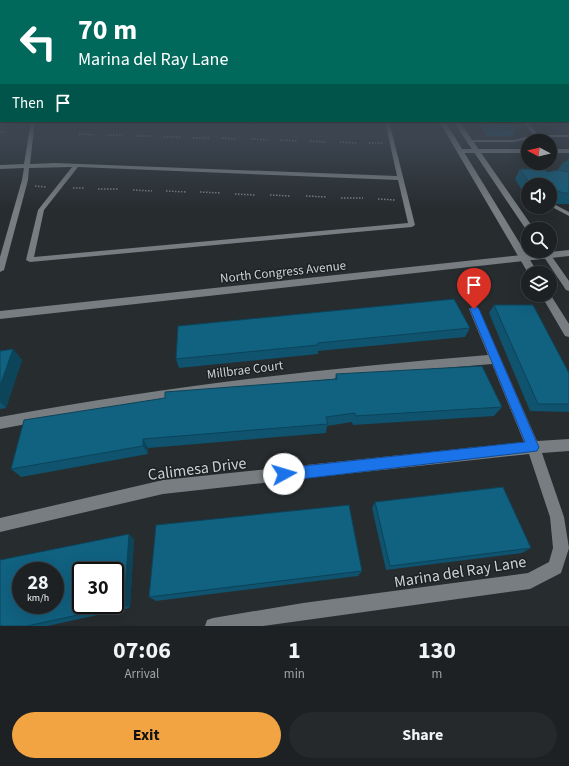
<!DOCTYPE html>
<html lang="en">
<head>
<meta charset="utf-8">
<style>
  body { margin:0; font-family:"Source Sans 3",sans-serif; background:#25292b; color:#f1f3f6; height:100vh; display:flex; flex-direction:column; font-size:15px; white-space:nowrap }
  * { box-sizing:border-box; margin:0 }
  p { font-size:13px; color:#a0a3a6 }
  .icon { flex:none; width:22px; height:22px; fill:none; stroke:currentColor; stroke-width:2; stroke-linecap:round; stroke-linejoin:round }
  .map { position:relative; height:626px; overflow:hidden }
  .side { display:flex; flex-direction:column; background:#1d2123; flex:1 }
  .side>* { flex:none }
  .banner { position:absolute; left:0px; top:0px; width:569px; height:122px; box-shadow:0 4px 16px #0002,0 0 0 1px #3b3e41; background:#00695c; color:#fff; overflow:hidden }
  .needle { width:26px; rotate:277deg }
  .tools { position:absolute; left:521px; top:134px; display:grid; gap:8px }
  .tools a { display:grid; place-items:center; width:36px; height:36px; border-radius:50%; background:#1d2123; box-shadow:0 4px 16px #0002,0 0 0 1px #3b3e41; font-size:20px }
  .speed { position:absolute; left:12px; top:562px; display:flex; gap:8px; font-size:20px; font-weight:700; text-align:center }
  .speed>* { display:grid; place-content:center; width:52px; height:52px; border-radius:50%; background:#1d2123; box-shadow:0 4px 16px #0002,0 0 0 1px #3b3e41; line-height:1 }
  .speed small { font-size:10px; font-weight:400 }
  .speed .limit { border:2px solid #111; border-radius:6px; background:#fff; color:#111 }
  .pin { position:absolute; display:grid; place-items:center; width:34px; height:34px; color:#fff; margin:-41px -17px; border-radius:50% 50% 50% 0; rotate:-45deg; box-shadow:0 0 4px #0007 }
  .pin .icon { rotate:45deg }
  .me { position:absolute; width:44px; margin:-22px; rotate:84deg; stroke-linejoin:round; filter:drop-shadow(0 0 3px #0008) }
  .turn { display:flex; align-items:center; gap:14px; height:84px; padding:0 12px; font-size:18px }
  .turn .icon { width:52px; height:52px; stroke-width:2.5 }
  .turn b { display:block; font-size:28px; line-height:34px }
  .then { display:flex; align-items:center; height:38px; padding:0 12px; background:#0003; gap:8px; font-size:15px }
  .eta { display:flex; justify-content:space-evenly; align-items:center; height:68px; text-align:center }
  .eta b { font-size:24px; font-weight:700; line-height:28px }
  .action { display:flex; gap:8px; margin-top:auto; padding:8px 12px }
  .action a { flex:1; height:46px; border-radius:24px; background:#f3a442; color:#111; font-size:16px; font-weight:700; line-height:46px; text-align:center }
  .action a+a { background:#25292b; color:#f1f3f6 }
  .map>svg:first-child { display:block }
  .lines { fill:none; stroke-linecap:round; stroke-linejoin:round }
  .path { stroke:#7a7f81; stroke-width:1.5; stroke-dasharray:1.5 1.5; stroke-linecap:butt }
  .lane { fill:#777d80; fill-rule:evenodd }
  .street { fill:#777d80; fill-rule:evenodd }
  .secondary { fill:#777d80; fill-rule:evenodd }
  .wall { fill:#0f536e }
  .shaded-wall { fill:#0c445a }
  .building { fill:#116180; stroke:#0c445a; fill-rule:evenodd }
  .route { fill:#1a73e8; stroke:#114b97 }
  .labels { text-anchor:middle; stroke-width:3; stroke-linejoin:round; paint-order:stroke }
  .street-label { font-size:13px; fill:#ced2d3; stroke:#1d2225 }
  .near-street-label { font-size:16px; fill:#ced2d3; stroke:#1d2225 }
</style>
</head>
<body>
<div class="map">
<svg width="569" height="626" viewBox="0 0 569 626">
  <rect width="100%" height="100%" fill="#272c2f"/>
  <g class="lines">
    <path class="path" d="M0,132L6,131
      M79,134L95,135
      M107,135H123
      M136,136H151
      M164,137H180
      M193,138H209
      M222,138L237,139
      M251,139L267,140
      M280,140L297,141
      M310,141L326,142
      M340,142L356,143
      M369,143H383
      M35,186L46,187
      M73,188H84
      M98,189H118
      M133,190L152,191
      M166,191L187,192
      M200,192L221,193
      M235,194L255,195
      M270,195L291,196
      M306,196L327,197
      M341,198H363
      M378,199L395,200"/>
    <path class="lane" d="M31,121H35L30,164L55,163L397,176L385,121H389L415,225L412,227L30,262L26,260L38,210L72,167L29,168L28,180L4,270L0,272V257L22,180L24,168L0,169V165L24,164ZM78,167L398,180L408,223L34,257L44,210Z
      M522,121H527L538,135H569V137H537L514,142H470L468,141L470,140H514L534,135Z
      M528,149V153H460L457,151L460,149Z
      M550,149H569V153H550Z
      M527,162L532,163L542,175V177H538L527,164Z
      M550,202L569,212V216L550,206Z"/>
    <path class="street" d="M439,121H445L538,273H528Z
      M453,121H459L534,229H528L527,231Z
      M540,251H548L569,281V291L566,290Z
      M550,294L569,324V337L565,336L541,295H550Z
      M474,305L479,309L537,441L569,439V451L542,453L564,517L569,548L561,573L530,589L263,626H205L207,620L213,618L303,603L528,573L549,562L553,548L550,517L529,454L163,494L0,532V518L163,480L524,442L492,364C327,377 163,397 0,429V417C162,387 324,368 488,355L469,309Z"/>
    <path class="secondary" d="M569,250V256L0,319V311Z"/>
  </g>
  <path class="wall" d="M477,121H510L516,128L512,136H487Z
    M569,157V204H557L550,201V185H528V200L515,179L520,169L547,172L558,170L563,162H566Z
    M494,305L569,373V412L530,411L489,313Z
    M178,326L470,328L465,337L318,351V354L179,368L176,359Z
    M13,349L22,360L6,408L0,409V351Z
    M336,374L502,407L494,416L353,425L352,422L327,426L326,433L148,448V454L21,477L11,469L335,379Z
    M375,502L531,548L522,553L386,570L372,508Z
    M134,539L130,608L47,626H0Z
    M362,571L358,576L156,601L149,597Z"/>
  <path class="shaded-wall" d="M13,349L22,360L6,408L0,402V386Z
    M143,439L148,448V454L143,446Z
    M129,534L134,539L130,608L124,605Z"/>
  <path class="building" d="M485,121H510L516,128H490Z
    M563,162H569V167Z
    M520,169H544L547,172L558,170L568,172L569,171V193H563L556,190L555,193H550V185H531Z
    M454,299L470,328L318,343V345L176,359L178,326Z
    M494,305H533L569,373V404H538Z
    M13,349L0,386V351Z
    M482,366L502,407L355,416V413L326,417L328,424L143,439V446L11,469L24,420L165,398V392L337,379L336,374Z
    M503,487L531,548L390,566L375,502Z
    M349,505L362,571L149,597L156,525Z
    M129,534L124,605L27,626H0V560ZM21,571H55V605H21ZM81,571H115V605H81Z"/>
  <linearGradient id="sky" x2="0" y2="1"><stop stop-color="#15181a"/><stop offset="0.58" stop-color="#414b58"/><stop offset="1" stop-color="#414b58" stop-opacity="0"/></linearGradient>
  <rect width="569" height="209" fill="url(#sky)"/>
  <path class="route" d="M474,305L479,309L537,443L539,447L537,451L284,481L280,479L278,474L280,470L284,468L525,442L470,309Z"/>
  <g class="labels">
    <g class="street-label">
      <text transform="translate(283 271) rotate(-6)" y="5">North Congress Avenue</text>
      <text transform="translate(245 369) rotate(-7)" y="5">Millbrae Court</text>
    </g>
    <g class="near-street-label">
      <text transform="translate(197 468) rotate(-7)" y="6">Calimesa Drive</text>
      <text transform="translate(460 571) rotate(-9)" y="6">Marina del Ray Lane</text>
    </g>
  </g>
</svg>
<div class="tools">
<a><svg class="needle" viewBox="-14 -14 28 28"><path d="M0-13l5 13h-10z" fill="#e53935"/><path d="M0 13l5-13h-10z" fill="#a0a3a6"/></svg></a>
<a><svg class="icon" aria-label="sound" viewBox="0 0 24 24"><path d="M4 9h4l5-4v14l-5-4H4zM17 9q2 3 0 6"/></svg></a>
<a><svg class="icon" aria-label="search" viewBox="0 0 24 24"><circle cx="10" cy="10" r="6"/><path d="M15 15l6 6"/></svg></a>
<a><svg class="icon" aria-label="layers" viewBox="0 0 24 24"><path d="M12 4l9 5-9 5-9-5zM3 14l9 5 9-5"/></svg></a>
</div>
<div class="speed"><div>28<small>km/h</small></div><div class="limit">30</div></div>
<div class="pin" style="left:474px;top:309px;background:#d93025"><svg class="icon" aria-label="arrive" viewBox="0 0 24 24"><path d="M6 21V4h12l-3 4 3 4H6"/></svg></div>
<svg class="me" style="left:284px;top:474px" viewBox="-20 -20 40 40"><circle r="19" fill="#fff"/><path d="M0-13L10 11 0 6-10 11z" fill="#1a73e8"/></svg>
<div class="banner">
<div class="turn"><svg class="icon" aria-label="left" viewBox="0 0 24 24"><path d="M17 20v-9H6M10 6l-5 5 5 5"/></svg><div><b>70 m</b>Marina del Ray Lane</div></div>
<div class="then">Then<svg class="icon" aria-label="arrive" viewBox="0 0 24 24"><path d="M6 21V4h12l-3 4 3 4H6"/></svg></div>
</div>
</div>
<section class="side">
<div class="eta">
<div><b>07:06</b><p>Arrival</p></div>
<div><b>1</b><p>min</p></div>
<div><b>130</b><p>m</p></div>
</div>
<div class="action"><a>Exit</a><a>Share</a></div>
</section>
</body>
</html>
